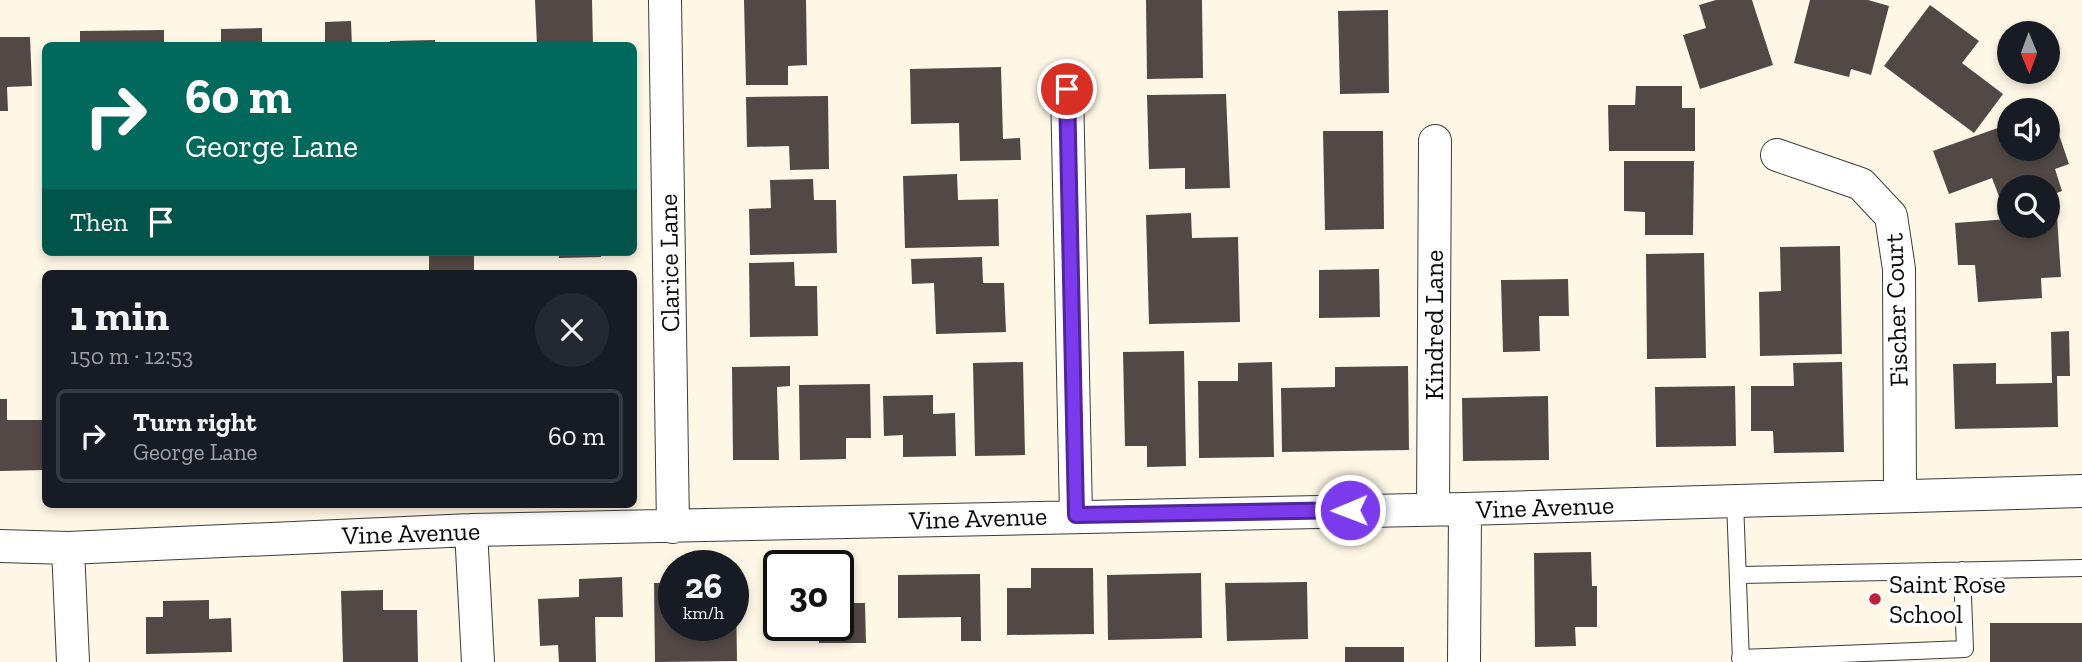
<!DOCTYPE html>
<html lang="en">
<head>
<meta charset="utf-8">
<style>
  body { margin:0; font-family:"Zilla Slab",serif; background:#242831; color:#f1f3f6; height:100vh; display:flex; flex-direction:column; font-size:26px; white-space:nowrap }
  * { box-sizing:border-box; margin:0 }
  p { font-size:23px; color:#9ea1a6 }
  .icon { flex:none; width:38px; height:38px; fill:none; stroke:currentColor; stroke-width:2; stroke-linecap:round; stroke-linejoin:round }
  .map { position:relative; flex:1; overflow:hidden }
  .sheet { position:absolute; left:42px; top:270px; width:595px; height:238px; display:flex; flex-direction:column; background:#171b24; border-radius:10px; box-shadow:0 4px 10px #0003 }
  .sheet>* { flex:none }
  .guide { position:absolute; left:42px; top:42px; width:595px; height:214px; border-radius:10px; box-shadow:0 4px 10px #0003; background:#00695c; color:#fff; overflow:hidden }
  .needle { width:46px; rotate:179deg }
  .tools { position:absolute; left:1997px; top:21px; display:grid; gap:14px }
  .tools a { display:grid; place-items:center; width:63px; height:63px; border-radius:50%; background:#171b24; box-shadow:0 4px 10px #0003; font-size:35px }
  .speed { position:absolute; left:658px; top:550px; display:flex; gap:14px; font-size:35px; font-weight:700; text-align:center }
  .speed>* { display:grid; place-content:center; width:91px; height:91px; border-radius:50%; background:#171b24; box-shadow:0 4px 10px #0003; line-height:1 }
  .speed small { font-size:18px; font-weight:400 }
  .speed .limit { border:4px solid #111; border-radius:10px; background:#fff; color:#111 }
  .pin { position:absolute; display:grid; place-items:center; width:60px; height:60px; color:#fff; margin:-30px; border:4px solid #fff; border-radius:50%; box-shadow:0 2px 7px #0007 }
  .me { position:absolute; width:77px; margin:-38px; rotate:269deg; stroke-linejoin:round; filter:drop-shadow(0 0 5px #0008) }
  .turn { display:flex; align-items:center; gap:24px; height:147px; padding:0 28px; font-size:32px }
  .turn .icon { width:91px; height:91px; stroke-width:2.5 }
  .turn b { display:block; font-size:49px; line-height:60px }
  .then { display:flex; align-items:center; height:66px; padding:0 28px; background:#0003; gap:14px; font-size:26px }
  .round { display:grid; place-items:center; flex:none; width:74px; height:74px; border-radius:37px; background:#242831 }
  .headline { display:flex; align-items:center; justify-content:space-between; height:119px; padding:0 28px }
  h1 { font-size:42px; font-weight:700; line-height:52px }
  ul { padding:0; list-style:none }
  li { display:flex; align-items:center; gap:21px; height:94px; margin:0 14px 10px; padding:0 14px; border:4px solid #363941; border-radius:10px }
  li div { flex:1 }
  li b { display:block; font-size:26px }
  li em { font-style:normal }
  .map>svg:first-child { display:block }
  .building { fill:#524946 }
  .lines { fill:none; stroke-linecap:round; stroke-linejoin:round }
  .service-casing { stroke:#3c3c3c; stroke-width:18 }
  .minor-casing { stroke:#3c3c3c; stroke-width:34 }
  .service { stroke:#fff; stroke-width:16 }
  .minor { stroke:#fff; stroke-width:32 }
  .route-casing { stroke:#51269a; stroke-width:18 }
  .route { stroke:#7c3aed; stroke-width:12 }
  .poi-dot { fill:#b9223a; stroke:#fff; stroke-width:2.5 }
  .labels { text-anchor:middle; stroke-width:7; stroke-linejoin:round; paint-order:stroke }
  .street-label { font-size:26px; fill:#090909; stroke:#fff }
  .poi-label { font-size:26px; fill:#090909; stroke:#fff; text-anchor:start }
</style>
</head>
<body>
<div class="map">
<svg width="2082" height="662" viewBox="0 0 2082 662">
  <rect width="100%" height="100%" fill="#fff7e6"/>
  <path class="building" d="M535,0H592L593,46H537Z
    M744,0H806L807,65L788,66V85H746Z
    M1146,0H1202L1203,78L1147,79Z
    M1716,0H1752L1773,65L1700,89L1683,35L1706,28L1699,5Z
    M1810,0H1868L1889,6L1871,75L1851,69L1849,77L1794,63Z
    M1930,5L1979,41L1962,63L2003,94L1974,133L1884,66Z
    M1388,10L1389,93L1340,94L1338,11Z
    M351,21L352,46H283V43L325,42V22Z
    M262,28V46H221V29Z
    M164,30V46H80V31Z
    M0,37H30L32,86L7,87L8,111H0Z
    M435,40V46H390V41Z
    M1001,67L1003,139L1020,138L1021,160L960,161L959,123L911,124L910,69Z
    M1636,86H1682V108H1695V151H1609L1608,105H1635Z
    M1226,94L1230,188L1185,189V168L1149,169L1147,95Z
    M828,96L829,169L790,170L789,146L747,147L746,97Z
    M2009,124V149H2048V129L2056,126L2069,164L2055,169L2062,191L2048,196V187H2009V210L2005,212L1992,178L1949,194L1933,151Z
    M1323,131H1383L1384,229L1325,230Z
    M1624,161H1694L1693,235H1645V212L1624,211Z
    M957,174L958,200L998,199L999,246L905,248L903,176Z
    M813,179L814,200H836L837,253L750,255L749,209L771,208L770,180Z
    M1191,213L1192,238L1238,237L1240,322L1149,324L1146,215Z
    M2057,216L2061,277L2041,278L2042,298L1978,302L1975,265H1958L1955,223L2009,219V226H2048V217Z
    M1840,246L1842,354L1760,356L1759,292L1781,291L1780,247Z
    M429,252H474V273H429Z
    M559,252H601V257L559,258Z
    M1704,253L1706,358L1647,359L1646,254Z
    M982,257L983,283H1004L1006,332L936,334L934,283L912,284L911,259Z
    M794,262L795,286H817L818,336L750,337L749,263Z
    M1379,269L1380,317L1319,318V270Z
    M601,270V273H563V271Z
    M1568,279L1569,316H1539L1540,351L1503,352L1501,280Z
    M2069,331L2070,376H2057L2058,427L1955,429L1953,364L1996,363V384L2052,383L2051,332Z
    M1184,351L1186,466L1147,467V446H1125L1123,352Z
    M1023,362L1025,455L975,456L973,363Z
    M1272,362L1274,457L1199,458L1198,381H1238V363Z
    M1842,362L1844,452L1774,453L1773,431H1751V386H1794L1793,363Z
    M790,366V386L777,387L779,460H733L732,367Z
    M1408,366L1409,450L1282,452L1281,388L1335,387V367Z
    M870,384L871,438H846V459L800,460L799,385Z
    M1735,386L1736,446L1656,447L1655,387Z
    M933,395V414L955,413L956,456L903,457V435L884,436L883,396Z
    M1548,396L1549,460L1463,461L1462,398Z
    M0,399H7V420H46V470L0,471Z
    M1591,552L1592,586H1597V627H1575L1576,646L1535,647L1534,553Z
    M1031,568H1093L1094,634L1007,635V588H1031Z
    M1201,573L1202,638L1108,640L1107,575Z
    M980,574L981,641H961V617L898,618V575Z
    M622,577L623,617H595L596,662H559L558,645L540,646L538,599L579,597V579Z
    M774,581H779V626H775Z
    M1307,582L1308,639L1227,641L1225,583Z
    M654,583H674V625H733L736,591L737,661L655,662Z
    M383,590V610H417L418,662H343L341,591Z
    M209,600V619L231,618L232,652L146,654V617H163V601Z
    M838,603H865L866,643H819V625H838Z
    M1990,623H2082V662H1990Z
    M1345,647H1404V662H1345Z"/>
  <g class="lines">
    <g class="service-casing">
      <path id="service" d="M1735,501L1741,662
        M1739,575L2082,568
        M1740,658L1965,649L1962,570"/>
    </g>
    <g class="minor-casing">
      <path id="minor" d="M665,0L673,527
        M1067,89L1076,515
        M1777,155L1861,184L1891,216L1899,269L1900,496
        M1433,509L1435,141
        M471,530L478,662
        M0,546L68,548L471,530L1465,509L2082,491
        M68,548L73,662
        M1464,662L1465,509"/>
    </g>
    <use href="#service" class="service"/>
    <use href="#minor" class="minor"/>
  </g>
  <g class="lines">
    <g class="route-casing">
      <path id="route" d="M1067,89L1076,515L1350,510"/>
    </g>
    <use href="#route" class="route"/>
  </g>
  <circle class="poi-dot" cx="1875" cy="599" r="7"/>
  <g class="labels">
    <g class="street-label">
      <text transform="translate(669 263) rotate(-91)" y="9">Clarice Lane</text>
      <text transform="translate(1896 310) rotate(-92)" y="9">Fischer Court</text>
      <text transform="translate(1434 325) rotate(-90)" y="9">Kindred Lane</text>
      <text transform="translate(1545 507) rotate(-2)" y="9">Vine Avenue</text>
      <text transform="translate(978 518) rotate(-2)" y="9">Vine Avenue</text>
      <text transform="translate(411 533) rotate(-2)" y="9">Vine Avenue</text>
    </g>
    <g class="poi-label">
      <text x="1889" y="593">Saint Rose<tspan x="1889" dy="30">School</tspan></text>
    </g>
  </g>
</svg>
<div class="tools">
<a><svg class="needle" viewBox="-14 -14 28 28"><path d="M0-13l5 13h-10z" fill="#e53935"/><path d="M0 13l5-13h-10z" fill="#9ea1a6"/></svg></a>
<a><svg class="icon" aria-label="sound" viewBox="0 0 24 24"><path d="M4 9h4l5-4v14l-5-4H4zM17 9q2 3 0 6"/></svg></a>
<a><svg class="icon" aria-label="search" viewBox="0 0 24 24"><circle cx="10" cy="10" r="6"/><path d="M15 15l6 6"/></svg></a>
</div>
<div class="speed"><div>26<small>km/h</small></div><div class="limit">30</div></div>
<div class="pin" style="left:1067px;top:89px;background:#d93025"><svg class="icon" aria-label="arrive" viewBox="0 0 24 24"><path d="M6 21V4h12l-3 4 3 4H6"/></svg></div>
<svg class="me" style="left:1350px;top:510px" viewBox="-20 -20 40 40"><circle r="17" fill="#7c3aed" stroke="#fff" stroke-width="3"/><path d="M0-11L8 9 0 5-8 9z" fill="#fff"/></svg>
<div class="guide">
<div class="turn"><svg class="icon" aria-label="right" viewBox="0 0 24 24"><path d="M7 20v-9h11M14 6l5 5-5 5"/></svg><div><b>60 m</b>George Lane</div></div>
<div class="then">Then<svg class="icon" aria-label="arrive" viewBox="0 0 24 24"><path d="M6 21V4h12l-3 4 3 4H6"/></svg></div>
</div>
<section class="sheet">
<div class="headline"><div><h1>1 min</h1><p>150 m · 12:53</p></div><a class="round"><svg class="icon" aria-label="close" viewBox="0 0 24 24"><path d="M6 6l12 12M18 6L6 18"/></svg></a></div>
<ul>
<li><svg class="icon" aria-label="right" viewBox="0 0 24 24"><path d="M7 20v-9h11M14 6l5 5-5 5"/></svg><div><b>Turn right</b><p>George Lane</p></div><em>60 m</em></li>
</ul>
</section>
</div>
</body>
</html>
